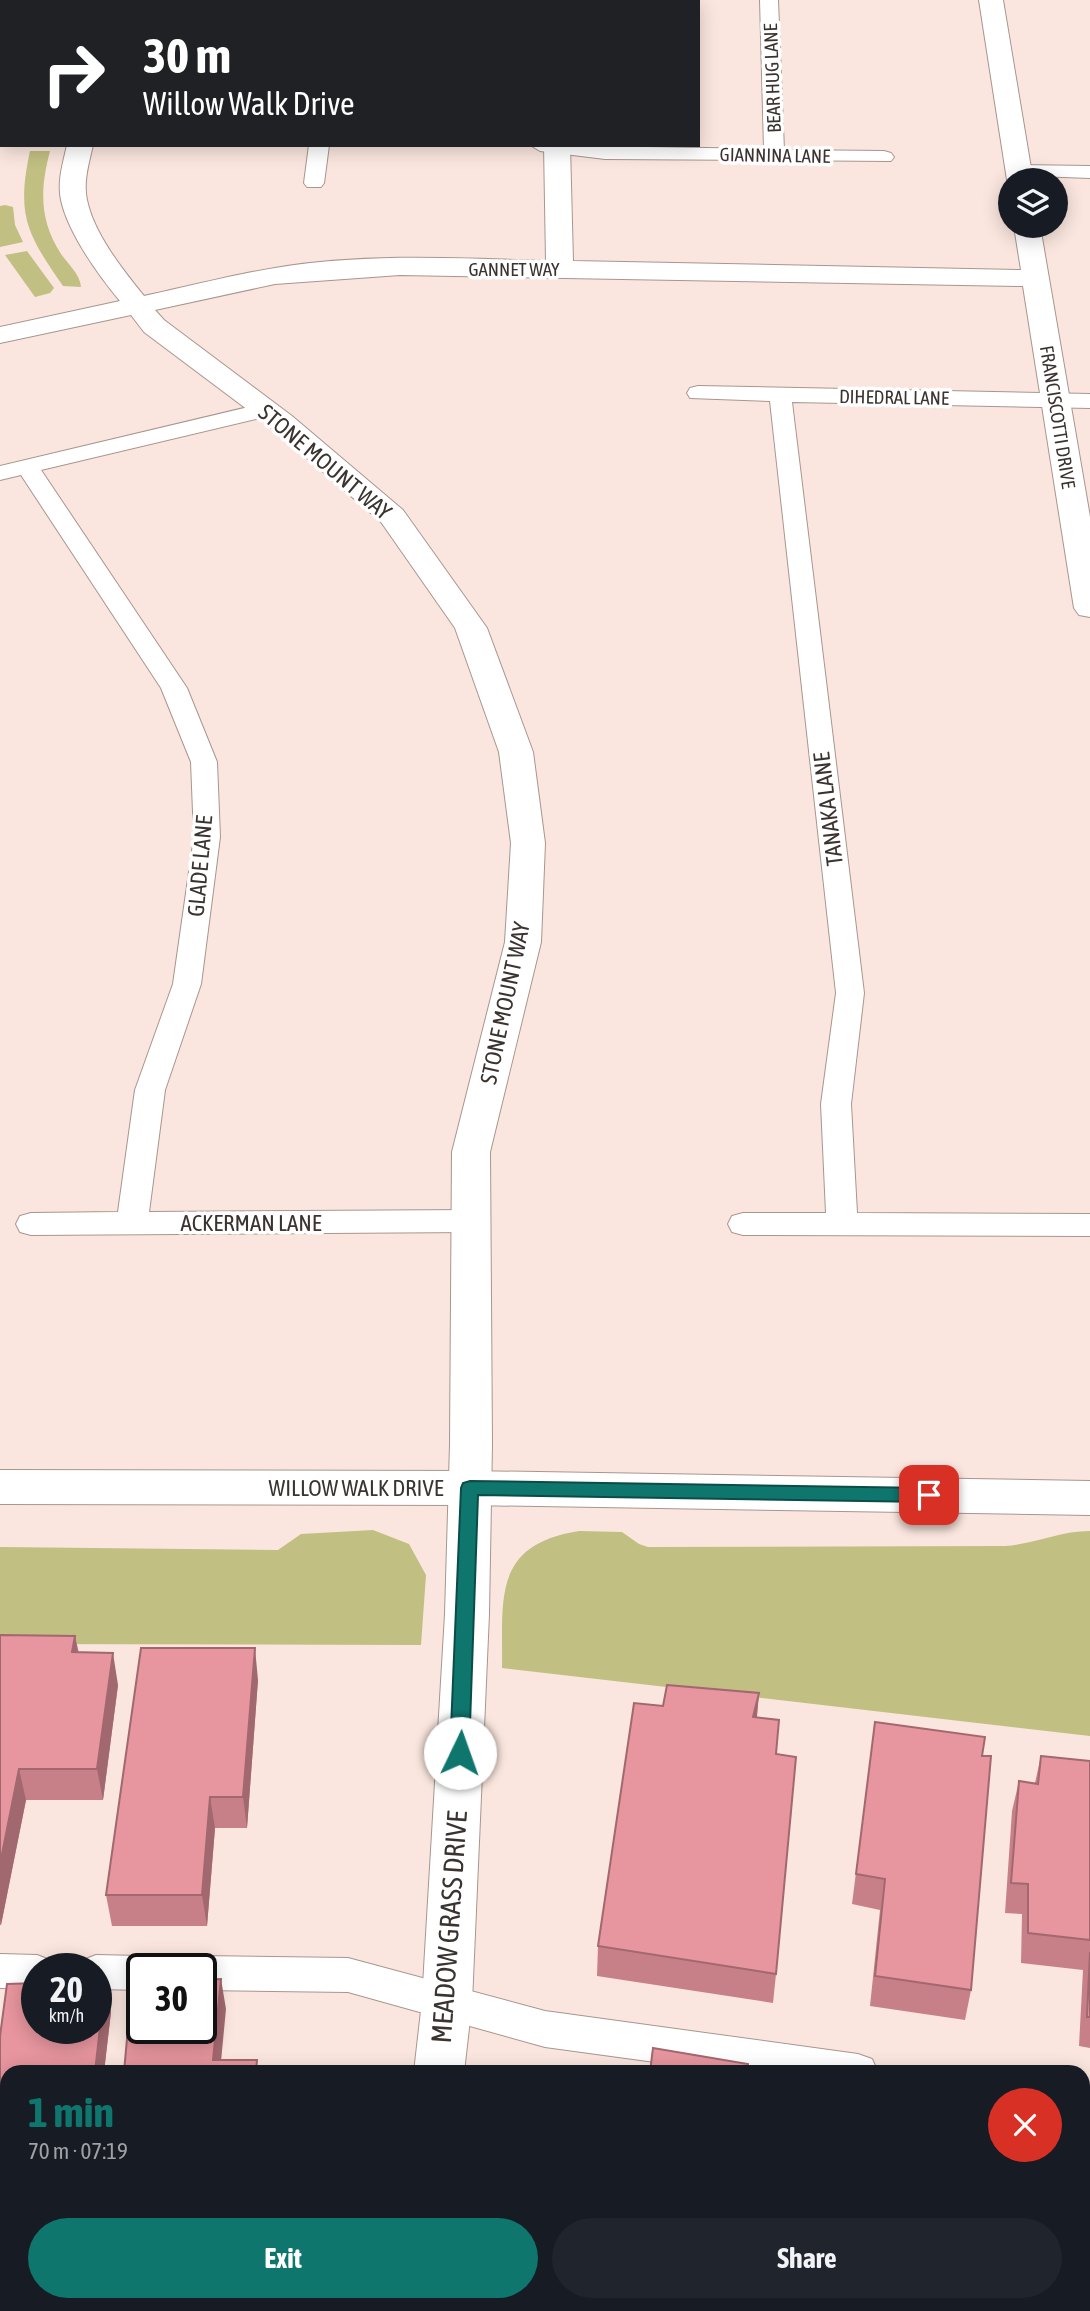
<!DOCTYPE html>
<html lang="en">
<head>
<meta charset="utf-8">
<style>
  body { margin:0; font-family:"Asap Condensed",sans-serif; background:#20242c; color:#f1f3f6; height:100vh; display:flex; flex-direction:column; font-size:26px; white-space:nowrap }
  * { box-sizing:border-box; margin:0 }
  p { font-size:23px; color:#9ea1a6 }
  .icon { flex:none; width:38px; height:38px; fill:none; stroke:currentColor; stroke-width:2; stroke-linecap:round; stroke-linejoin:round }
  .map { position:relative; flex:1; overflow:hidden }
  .side { position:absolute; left:0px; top:2065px; width:1090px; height:247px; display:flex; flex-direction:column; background:#171b24; border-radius:21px 21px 0 0; box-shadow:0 4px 18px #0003 }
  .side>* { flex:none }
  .guide { position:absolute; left:0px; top:0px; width:700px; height:147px; box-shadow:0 4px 18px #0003; background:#202124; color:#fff; overflow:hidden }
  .fabs { position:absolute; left:998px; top:168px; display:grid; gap:14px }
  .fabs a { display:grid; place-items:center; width:70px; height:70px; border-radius:50%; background:#171b24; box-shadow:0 4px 18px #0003; font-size:35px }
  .speed { position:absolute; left:21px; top:1953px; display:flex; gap:14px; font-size:35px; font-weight:700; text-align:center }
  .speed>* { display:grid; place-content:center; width:91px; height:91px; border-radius:50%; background:#171b24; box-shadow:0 4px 18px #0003; line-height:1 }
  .speed small { font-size:18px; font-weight:400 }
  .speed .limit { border:4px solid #111; border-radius:10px; background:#fff; color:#111 }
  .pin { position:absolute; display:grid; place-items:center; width:60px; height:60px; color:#fff; margin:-30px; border-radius:14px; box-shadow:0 4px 10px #0006 }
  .me { position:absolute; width:77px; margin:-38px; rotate:3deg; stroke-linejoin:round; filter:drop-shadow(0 0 5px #0008) }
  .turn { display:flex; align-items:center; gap:24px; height:147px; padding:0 28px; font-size:32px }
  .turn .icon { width:91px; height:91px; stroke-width:2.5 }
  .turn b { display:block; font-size:49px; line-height:60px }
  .round { display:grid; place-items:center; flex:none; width:74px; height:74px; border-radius:37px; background:#20242c }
  .summary { display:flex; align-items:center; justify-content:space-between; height:119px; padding:0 28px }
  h1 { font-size:42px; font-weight:700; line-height:52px; color:#0f766e }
  .cta { display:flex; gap:14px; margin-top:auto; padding:14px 28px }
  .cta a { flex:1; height:80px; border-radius:42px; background:#0f766e; color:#fff; font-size:28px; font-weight:700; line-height:80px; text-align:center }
  .cta a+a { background:#20242c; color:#f1f3f6 }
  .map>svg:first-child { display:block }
  .green { fill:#c1bf82 }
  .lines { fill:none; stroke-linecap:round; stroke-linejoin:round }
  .lane-casing { stroke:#a8968e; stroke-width:2 }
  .street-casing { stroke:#a8968e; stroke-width:2 }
  .secondary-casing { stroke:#a8968e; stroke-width:2 }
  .lane { fill:#fff; fill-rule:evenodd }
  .street { fill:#fff; fill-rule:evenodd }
  .secondary { fill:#fff; fill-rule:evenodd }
  .wall { fill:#c78088 }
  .shaded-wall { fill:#a2686f }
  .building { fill:#e7959e; stroke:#a2686f; stroke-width:2 }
  .route { fill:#0f766e; stroke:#0a4d48; stroke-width:2 }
  .labels { text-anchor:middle; stroke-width:7; stroke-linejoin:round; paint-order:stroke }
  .far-street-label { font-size:19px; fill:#3b3330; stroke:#fff }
  .street-label { font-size:23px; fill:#3b3330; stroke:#fff }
  .near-street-label { font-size:28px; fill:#3b3330; stroke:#fff }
</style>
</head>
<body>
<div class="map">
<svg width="1090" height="2311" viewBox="0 0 1090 2311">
  <rect width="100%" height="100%" fill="#fae6de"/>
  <path class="green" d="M30,151H50C40,189 39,220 61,254C68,264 80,274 81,287L63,286C27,234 16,216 30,151Z
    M5,205L13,207L15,225L23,242L0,247V206Z
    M27,251L54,288L50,293L35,297L5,255Z
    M373,1530L409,1544L426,1575L421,1645L0,1644V1547L278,1550L301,1534Z
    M579,1531L622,1532L639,1544L648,1547L1005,1546C1035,1544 1060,1531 1090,1531V1736L502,1668C503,1598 492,1545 579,1531Z"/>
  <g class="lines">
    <g class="lane-casing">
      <path id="lane" d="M325,0H343V2H325Z
        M760,0H778L784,150L884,151L891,153L894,157L891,161L605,159L540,151L530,145L764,149Z
        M309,145H329L324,183L321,187H307L304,183Z
        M1018,165L1090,166V178L1011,175L1008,171L1011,167Z
        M698,386L1090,394V408L792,402L864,993L851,1104L857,1213L1090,1214V1236L743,1235L732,1232L728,1224L732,1216L743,1213H826L821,1104L836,993L770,401L690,398L687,393L690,388Z
        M265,403L273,405L276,410L273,415L41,470L187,688L217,762L220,837L201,984L165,1090L149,1212L471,1210L482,1213L486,1221L482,1229L471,1232L31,1235L20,1232L16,1224L20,1216L31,1213L118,1212L135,1090L173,984L194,837L191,762L161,688L21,475L0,480V466Z
        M0,1954L37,1955L50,1960L55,1969H37V1989L0,1988Z
        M96,1955L142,1956L155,1961L159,1969H142V1990L96,1989V1969H78L83,1960Z
        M201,1956L348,1958L545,2011L858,2054L872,2059L878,2072H728L545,2047L348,1992L201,1990V1969H184L188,1961Z
        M1083,2085L1090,2086V2122L1083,2121Z"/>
    </g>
    <g class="street-casing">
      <path id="street" d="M102,0H126V2H102Z
        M543,0H567V2H543Z
        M979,0H1003L1033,180H1010V184L1007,180Z
        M67,145H93C89,163 83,182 87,200C94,234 123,270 144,296C187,287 231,275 275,268C363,253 457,258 546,261L544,145H570L573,261L1021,270L1014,226H1040L1090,517V617L1079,615L1074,608L1023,286L400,275L275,284L155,310L164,320L292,416L403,510L487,628L533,752L545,843L541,942L490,1152L492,1444L489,1614L472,2002L464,2072H414L422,2002L445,1614L450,1444L452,1152L505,942L511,843L499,752L455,628L381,522L272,428L144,332L131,315L0,343V327L120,301C99,276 68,233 61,200C57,182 63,163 67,145Z
        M386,2305H440V2311H386Z"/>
    </g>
    <g class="secondary-casing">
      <path id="secondary" d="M0,1470L470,1471L1090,1481V1515L470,1505L0,1504Z"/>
    </g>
    <use href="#lane" class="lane"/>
    <use href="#street" class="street"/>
    <use href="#secondary" class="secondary"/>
  </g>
  <path class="wall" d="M0,1635L75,1636L79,1653L118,1685L103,1800H26L1,1925H0Z
    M258,1680L247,1828H215L207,1926H112L106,1895Z
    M759,1693L757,1717L776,1754V1974L773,2003L597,1976L598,1946L663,1706Z
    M871,1753L982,1756L971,1990L965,2020L870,2006L880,1910L852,1904Z
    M1041,1756L1090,1761V2048L1079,2046L1083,1970L1021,1963L1022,1914L1005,1913L1012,1811L1019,1781L1035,1783Z
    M105,1982L111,2012L104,2072H7V2272L0,2273V2036Z
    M755,2305H904L903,2311H882L871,2309V2311H755Z
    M969,2305H1083L1088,2311H969Z"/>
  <path class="shaded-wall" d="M75,1636L81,1668L72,1652Z
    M255,1648L258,1680L247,1828L243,1797Z
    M113,1653L118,1685L103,1800L97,1769Z
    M759,1693L756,1725L753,1717Z
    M19,1769L26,1800L1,1925L0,1919V1864Z
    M210,1797L215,1828L207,1926L202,1895Z
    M221,1979L226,2009L220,2072L213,2060Z
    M105,1982L111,2012L104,2072H95Z"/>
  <path class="building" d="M0,1635L75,1636L72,1652L113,1653L97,1769H19L0,1864Z
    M141,1648H255L243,1797H210L202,1895H106Z
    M667,1685L759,1693L753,1717L779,1720L776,1754L796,1757L776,1974L598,1946L634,1703L663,1706Z
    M875,1722L985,1737L982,1756H991L971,1990L875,1976L885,1879L856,1874Z
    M1041,1756L1090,1761V1940L1028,1933V1884L1011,1883L1019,1781L1038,1784Z
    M1090,1952V2017H1087Z
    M221,1979L213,2060H257L256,2072H124L132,1983H142V2028H201V1980Z
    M96,1982H105L95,2072H7V2244L0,2245V2036L7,1984L37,1983V2028H96Z
    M653,2048L748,2064L747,2072H650Z
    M1083,2115L1090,2116V2236L1088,2311H972L973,2305H1083Z
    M577,2305H721L720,2311H576Z
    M783,2305H871V2311H827Z"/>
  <path class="route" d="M470,1481L929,1488L936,1490L938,1495L936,1500L929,1502L478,1495L469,1753L466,1759L460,1761L453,1759L450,1753L461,1488L463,1483Z"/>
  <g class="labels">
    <g class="far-street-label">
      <text transform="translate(772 78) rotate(-92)" y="7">BEAR HUG LANE</text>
      <text transform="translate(775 155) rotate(1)" y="7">GIANNINA LANE</text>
      <text x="514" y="276">GANNET WAY</text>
      <text transform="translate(894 397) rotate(1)" y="7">DIHEDRAL LANE</text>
      <text transform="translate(1058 417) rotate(81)" y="7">FRANCISCOTTI DRIVE</text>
    </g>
    <g class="street-label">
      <text transform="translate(325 462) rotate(40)" y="8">STONE MOUNT WAY</text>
      <text transform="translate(828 809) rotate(-97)" y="8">TANAKA LANE</text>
      <text transform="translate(200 866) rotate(-85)" y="8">GLADE LANE</text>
      <text transform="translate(505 1003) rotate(-78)" y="8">STONE MOUNT WAY</text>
      <text x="251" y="1231">ACKERMAN LANE</text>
      <text x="356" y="1496">WILLOW WALK DRIVE</text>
    </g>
    <g class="near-street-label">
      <text transform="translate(449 1927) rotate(-86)" y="10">MEADOW GRASS DRIVE</text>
    </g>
  </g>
</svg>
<div class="fabs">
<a><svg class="icon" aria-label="layers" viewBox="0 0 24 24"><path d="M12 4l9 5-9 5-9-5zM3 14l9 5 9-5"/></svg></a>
</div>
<div class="speed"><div>20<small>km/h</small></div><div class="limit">30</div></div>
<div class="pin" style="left:929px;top:1495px;background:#d93025"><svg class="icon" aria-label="arrive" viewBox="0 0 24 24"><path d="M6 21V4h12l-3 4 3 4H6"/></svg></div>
<svg class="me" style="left:460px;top:1753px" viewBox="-20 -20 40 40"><circle r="19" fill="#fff"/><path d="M0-13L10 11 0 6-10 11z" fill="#0f766e"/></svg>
<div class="guide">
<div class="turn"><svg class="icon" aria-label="right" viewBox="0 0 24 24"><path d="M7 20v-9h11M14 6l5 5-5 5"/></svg><div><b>30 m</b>Willow Walk Drive</div></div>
</div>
<section class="side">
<div class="summary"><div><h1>1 min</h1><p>70 m · 07:19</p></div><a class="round" style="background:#d93025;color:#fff"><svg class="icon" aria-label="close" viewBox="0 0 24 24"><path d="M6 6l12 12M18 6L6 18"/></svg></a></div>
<div class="cta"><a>Exit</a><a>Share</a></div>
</section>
</div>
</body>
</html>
